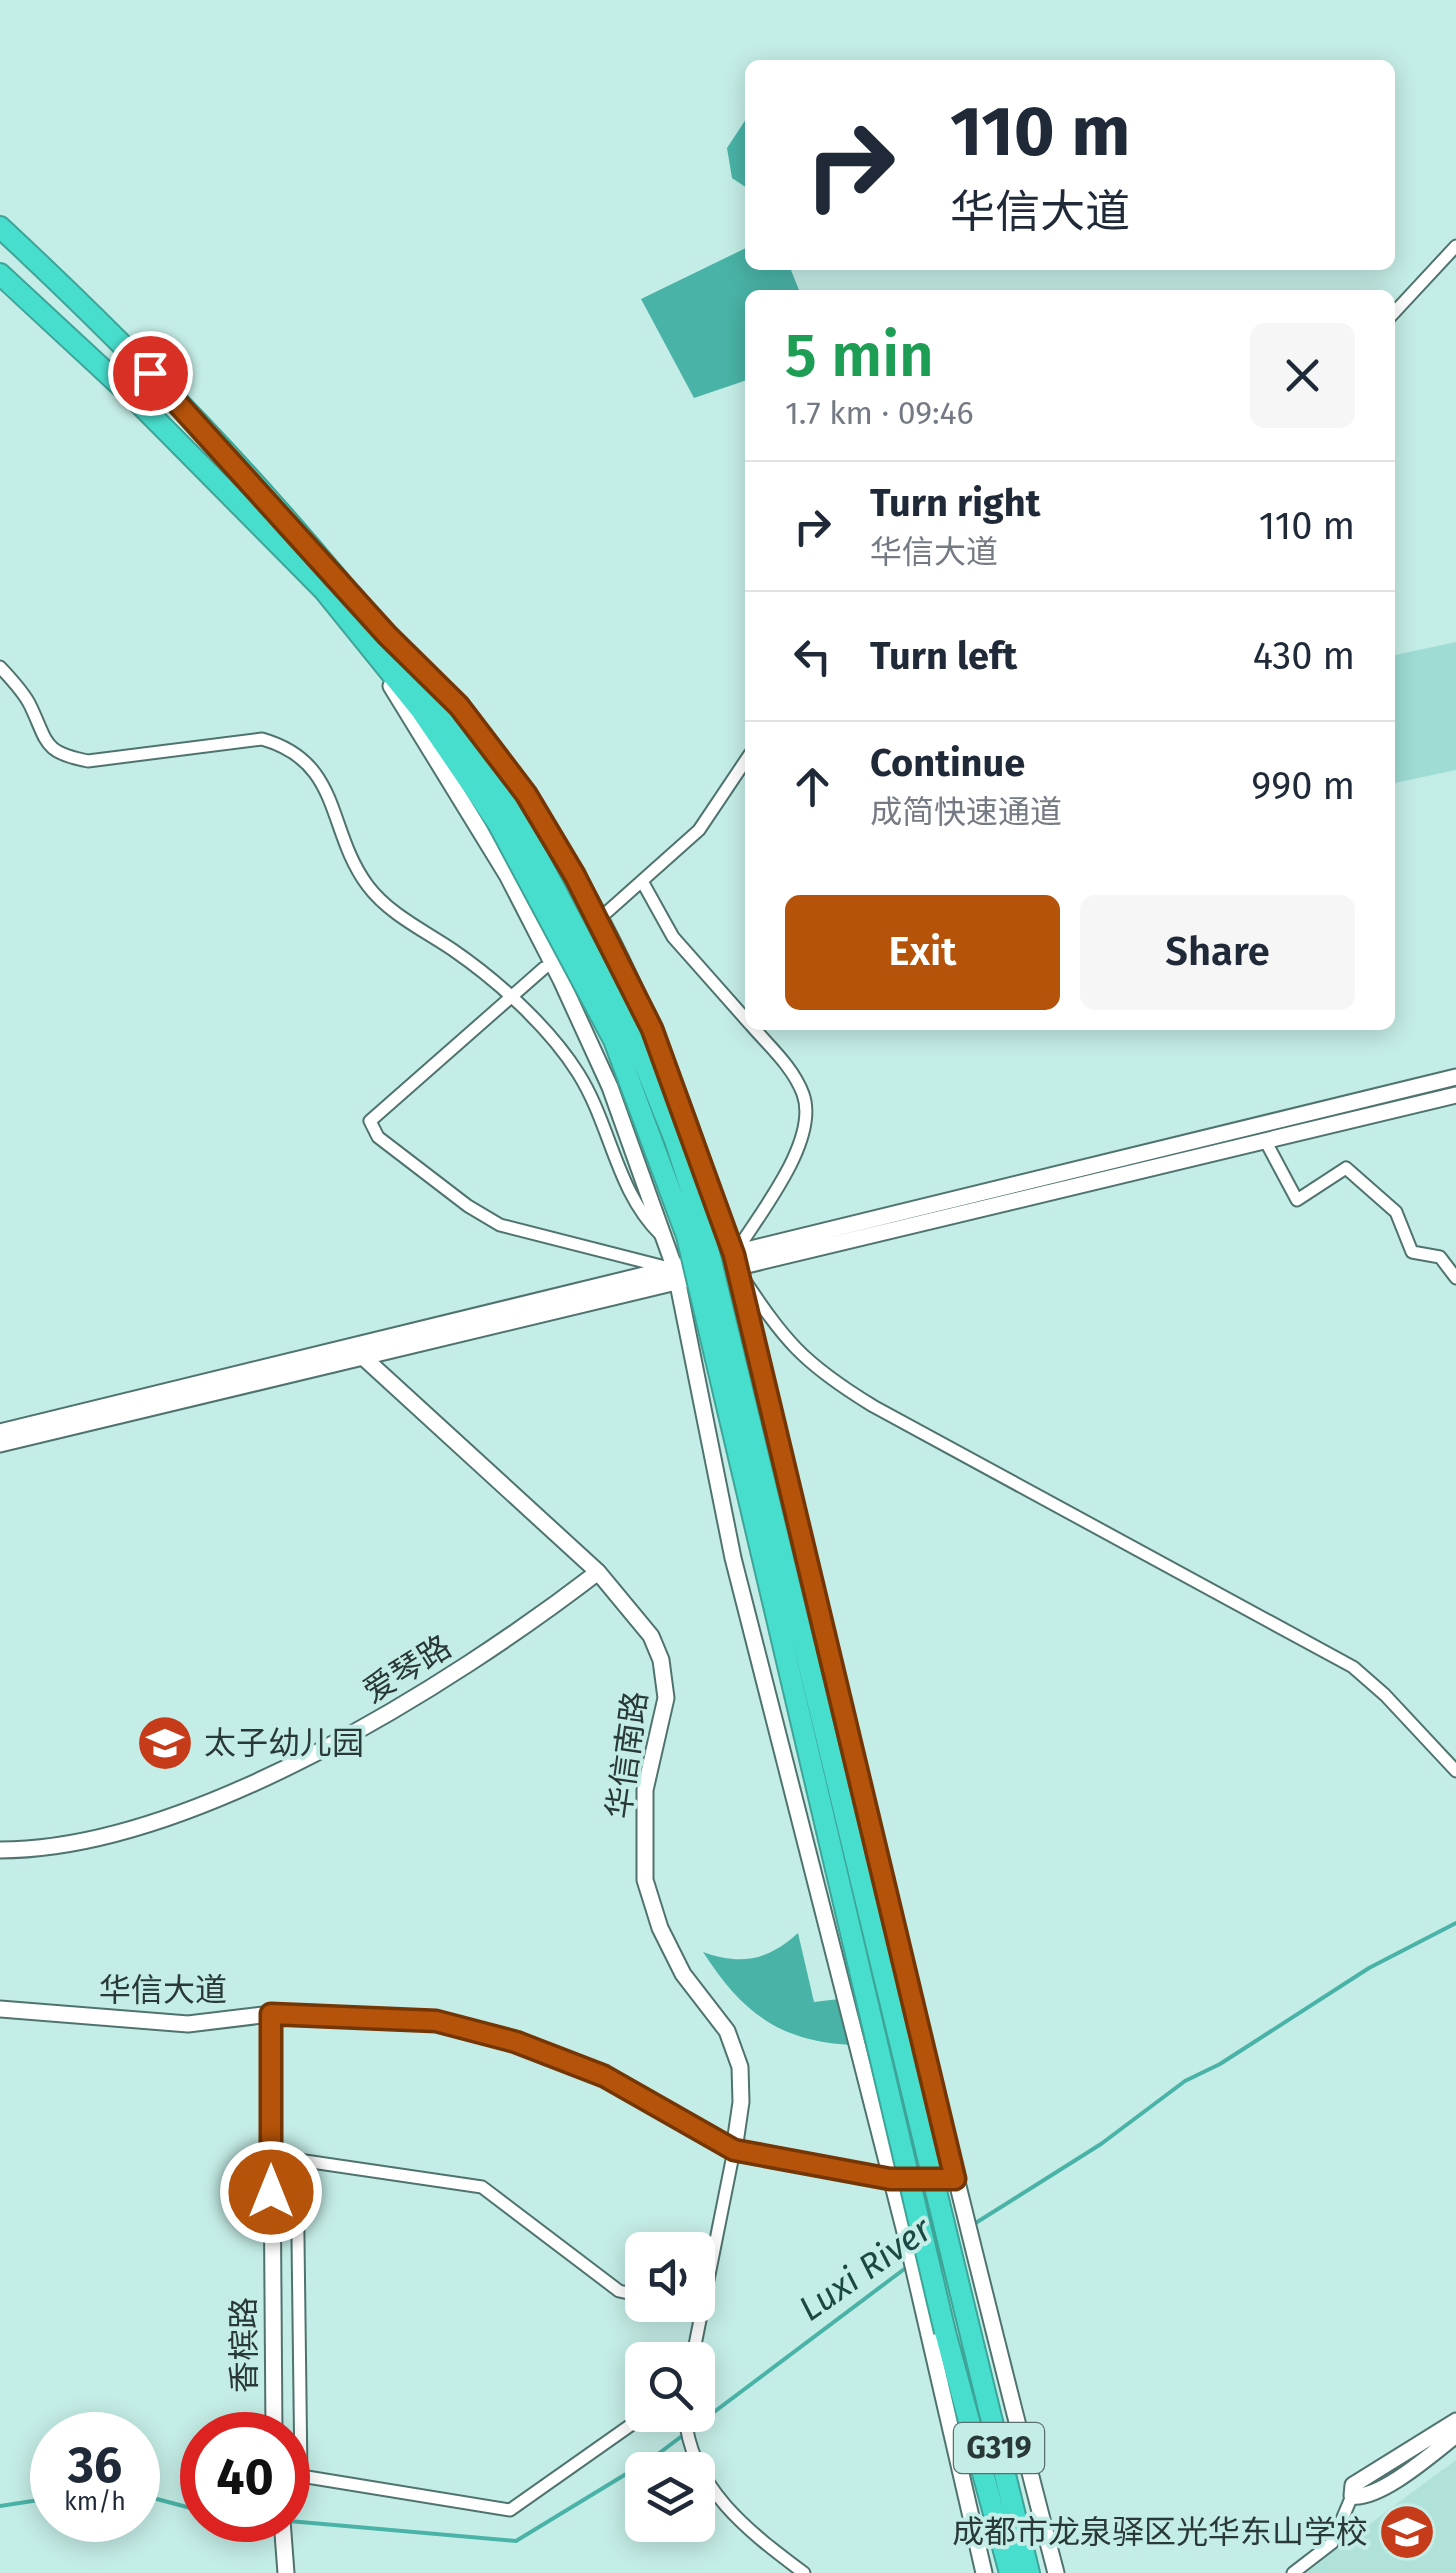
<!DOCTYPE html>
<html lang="en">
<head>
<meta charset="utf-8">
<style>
  body { margin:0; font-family:"Fira Sans","Noto Sans SC",sans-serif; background:#f6f6f7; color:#1f2937; height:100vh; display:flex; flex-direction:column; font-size:38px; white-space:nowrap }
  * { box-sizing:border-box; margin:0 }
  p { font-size:32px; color:#747a83 }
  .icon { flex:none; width:55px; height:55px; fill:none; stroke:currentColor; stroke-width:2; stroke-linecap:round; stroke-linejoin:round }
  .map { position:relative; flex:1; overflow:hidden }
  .side { position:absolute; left:745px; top:290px; width:650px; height:740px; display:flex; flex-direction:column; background:#fff; border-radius:15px; box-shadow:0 5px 25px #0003 }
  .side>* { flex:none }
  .hud { position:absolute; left:745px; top:60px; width:650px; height:210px; border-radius:15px; box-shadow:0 5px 25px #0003; background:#fff; color:#1f2937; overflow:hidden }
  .tools { position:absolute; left:625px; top:2232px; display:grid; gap:20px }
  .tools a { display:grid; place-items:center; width:90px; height:90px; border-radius:15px; background:#fff; box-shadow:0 5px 25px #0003; font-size:50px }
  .speed { position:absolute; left:30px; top:2412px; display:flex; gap:20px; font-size:50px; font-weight:700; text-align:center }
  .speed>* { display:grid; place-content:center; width:130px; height:130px; border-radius:50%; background:#fff; box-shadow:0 5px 25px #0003; line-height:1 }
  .speed small { font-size:25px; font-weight:400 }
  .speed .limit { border:15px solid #d22; background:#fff; color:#111 }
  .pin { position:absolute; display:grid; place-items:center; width:85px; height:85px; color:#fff; margin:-42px; border:5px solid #fff; border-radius:50%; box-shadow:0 2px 10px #0007 }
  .me { position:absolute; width:110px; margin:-55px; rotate:0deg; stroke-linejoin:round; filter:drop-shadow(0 0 8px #0008) }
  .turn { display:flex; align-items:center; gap:35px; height:210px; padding:0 40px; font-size:45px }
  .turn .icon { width:130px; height:130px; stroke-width:2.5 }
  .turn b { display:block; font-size:70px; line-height:85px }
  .round { display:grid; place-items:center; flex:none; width:105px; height:105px; border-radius:15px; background:#f6f6f7 }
  .summary { display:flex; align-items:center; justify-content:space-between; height:170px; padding:0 40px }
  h1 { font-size:60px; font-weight:600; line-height:75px; color:#1e9e55 }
  .button { display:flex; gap:20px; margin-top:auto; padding:20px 40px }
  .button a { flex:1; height:115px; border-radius:15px; background:#b45309; color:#fff; font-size:40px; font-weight:600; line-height:115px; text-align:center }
  .button a+a { background:#f6f6f7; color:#1f2937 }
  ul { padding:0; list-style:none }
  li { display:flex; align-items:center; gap:30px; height:130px; padding:0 40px; border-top:2px solid #e0e1e3 }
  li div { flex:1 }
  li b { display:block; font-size:38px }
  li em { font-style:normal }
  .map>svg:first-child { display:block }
  .built { fill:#b0e2da }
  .green { fill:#9fdcd3 }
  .water { fill:#4ab3a7 }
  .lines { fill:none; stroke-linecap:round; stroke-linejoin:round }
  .stream { stroke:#4ab3a7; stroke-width:4 }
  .street-casing { stroke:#4f736e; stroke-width:15 }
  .secondary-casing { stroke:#4f736e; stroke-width:19 }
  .highway-casing { stroke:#3da498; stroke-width:24 }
  .street { stroke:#fff; stroke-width:11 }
  .secondary { stroke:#fff; stroke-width:15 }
  .highway { stroke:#48decd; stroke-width:20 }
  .highway-bridge-casing { stroke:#3da498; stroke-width:24; stroke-linecap:butt }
  .highway-bridge { stroke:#48decd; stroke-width:20 }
  .route-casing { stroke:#753606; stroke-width:25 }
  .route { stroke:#b45309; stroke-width:18 }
  .labels { text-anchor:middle; stroke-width:8; stroke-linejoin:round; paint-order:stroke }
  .shield { fill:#c5ede7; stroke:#586f6c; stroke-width:2.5 }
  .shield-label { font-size:30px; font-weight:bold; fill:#293937 }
  .street-label { font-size:32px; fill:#293937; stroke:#c5ede7 }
  .poi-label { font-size:32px; fill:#293937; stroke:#c5ede7; text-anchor:start }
  .water-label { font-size:35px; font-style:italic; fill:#1a4843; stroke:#c5ede7 }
</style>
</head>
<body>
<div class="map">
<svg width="1456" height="2573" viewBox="0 0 1456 2573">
  <rect width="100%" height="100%" fill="#c5ede7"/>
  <path class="built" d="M1456,2460V2573H1306L1384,2513Z"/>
  <path class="green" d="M1456,642V770L1390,784V656Z"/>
  <path class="water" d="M750,113V190L732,178L727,148Z
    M750,246V265H789L801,295H750V379L694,398L641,299Z
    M798,1933L814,2002L839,1999L851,2045C778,2041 742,2012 703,1952C742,1966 768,1960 798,1933Z"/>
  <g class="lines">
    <path class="stream" d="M974,2224L1101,2144L1185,2081L1220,2064L1369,1968L1456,1923
      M138,2494L202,2511
      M0,2506L52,2498
      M289,2521L516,2541L654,2457L907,2267"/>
    <g class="street-casing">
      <path id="street" d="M1390,317L1456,246
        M0,667C10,678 23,691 30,705C48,742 42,752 88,761L262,739C343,762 326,830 368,886C389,914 425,931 453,950C498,981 549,1027 578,1073C611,1125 616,1191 660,1234
        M643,883L673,937L750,1024
        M607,912L699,830L750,754
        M544,968L370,1121L378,1137L468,1206L500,1225L669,1268
        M1266,1142L1297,1200L1346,1168L1396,1212L1412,1252L1440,1257L1456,1278
        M734,1255C758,1215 820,1141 803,1094C793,1067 769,1046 751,1025
        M739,1272C785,1341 801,1362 873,1406L1353,1667L1385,1695L1456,1771
        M271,2156L482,2187L619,2291L642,2296
        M297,2160L301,2476L510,2510L645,2415
        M683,2305L702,2309
        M692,2360L734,2150
        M685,2415C690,2487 749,2532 804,2573
        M1293,2573L1332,2543L1352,2496"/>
    </g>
    <g class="secondary-casing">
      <path id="secondary" d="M412,659C698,942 764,1382 854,1757C919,2029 985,2302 1056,2573
        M391,686L507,875L561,980L610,1087L675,1269L733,1558L908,2244L984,2573
        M362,1351L363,1357L598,1572L651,1636L661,1660L666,1698L645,1790V1880L660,1928L683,1974L727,2031L740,2067L741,2102L734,2150
        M0,1432L1456,1077
        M0,1444L1456,1095
        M0,1850C190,1850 451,1685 598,1572
        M0,2009L188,2024L271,2014L436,2021L516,2042L604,2076L734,2150L889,2179H941
        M271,2014L274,2435
        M1456,2421L1353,2485L1352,2496C1380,2500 1433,2453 1456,2435
        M282,2520L286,2573"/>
    </g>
    <g class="highway-casing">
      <path id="highway" d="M0,227C191,405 369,597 515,814
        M0,274L137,401L324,590L421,710L498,823
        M968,2323L1029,2573
        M945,2332L1010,2573"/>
    </g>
    <use href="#street" class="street"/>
    <use href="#secondary" class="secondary"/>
    <use href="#highway" class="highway"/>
    <g class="highway-bridge-casing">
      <path id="highway-bridge" d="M515,814L636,1043L675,1140L701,1220L968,2323
        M498,823L614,1040L687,1236L945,2332"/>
    </g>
    <use href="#highway-bridge" class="highway-bridge"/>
  </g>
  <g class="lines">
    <g class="route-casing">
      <path id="route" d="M150,373L387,635L459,706L526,794L575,876L652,1029L734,1255L955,2179H890L734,2150L604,2076L516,2042L436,2021L271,2014V2192"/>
    </g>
    <use href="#route" class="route"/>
  </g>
  <defs>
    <g id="school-disc" transform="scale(2.875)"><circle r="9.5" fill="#c63c1a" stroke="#c5ede7"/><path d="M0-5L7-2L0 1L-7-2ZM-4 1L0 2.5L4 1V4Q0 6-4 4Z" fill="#fff"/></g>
  </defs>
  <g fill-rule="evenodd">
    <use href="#school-disc" x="165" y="1743"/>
    <use href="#school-disc" x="1407" y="2532"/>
  </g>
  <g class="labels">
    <rect class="shield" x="954" y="2423" width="90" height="50" rx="8"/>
    <g class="shield-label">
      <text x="999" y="2458">G319</text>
    </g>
    <g class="street-label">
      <text transform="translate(407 1669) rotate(-32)" y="11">爱琴路</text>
      <text transform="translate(627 1755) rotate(-82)" y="11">华信南路</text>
      <text x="163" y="2001">华信大道</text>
      <text transform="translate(244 2345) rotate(-90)" y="11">香槟路</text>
    </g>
    <g class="poi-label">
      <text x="204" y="1754">太子幼儿园</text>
      <text x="1368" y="2543" text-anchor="end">成都市龙泉驿区光华东山学校</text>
    </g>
    <g class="water-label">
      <text transform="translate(865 2269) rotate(-35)" y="12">Luxi River</text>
    </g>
  </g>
</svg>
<div class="tools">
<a><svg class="icon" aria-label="sound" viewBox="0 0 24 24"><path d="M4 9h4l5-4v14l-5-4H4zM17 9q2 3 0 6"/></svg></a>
<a><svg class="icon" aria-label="search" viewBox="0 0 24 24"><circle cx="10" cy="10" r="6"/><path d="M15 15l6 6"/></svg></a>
<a><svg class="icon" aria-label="layers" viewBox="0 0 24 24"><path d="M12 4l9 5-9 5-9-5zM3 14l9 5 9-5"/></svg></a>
</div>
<div class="speed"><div>36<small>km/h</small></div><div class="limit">40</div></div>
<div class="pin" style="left:150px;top:373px;background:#d93025"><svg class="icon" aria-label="arrive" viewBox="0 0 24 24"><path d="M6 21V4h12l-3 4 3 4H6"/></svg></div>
<svg class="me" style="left:271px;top:2192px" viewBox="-20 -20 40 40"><circle r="17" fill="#b45309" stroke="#fff" stroke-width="3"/><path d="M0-11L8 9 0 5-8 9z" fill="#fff"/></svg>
<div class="hud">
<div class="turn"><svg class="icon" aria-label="right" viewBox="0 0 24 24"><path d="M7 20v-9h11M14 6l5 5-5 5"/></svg><div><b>110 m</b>华信大道</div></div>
</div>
<section class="side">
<div class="summary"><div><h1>5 min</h1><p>1.7 km · 09:46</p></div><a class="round"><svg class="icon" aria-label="close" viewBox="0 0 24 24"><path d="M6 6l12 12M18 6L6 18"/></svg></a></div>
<ul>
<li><svg class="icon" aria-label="right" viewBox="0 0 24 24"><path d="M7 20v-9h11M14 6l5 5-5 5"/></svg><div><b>Turn right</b><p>华信大道</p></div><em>110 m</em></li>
<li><svg class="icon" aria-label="left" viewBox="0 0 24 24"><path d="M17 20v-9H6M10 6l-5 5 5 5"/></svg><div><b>Turn left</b></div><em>430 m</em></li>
<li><svg class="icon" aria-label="ahead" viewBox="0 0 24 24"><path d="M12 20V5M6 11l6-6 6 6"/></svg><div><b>Continue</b><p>成简快速通道</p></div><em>990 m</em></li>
</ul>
<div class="button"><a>Exit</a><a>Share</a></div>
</section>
</div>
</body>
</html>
